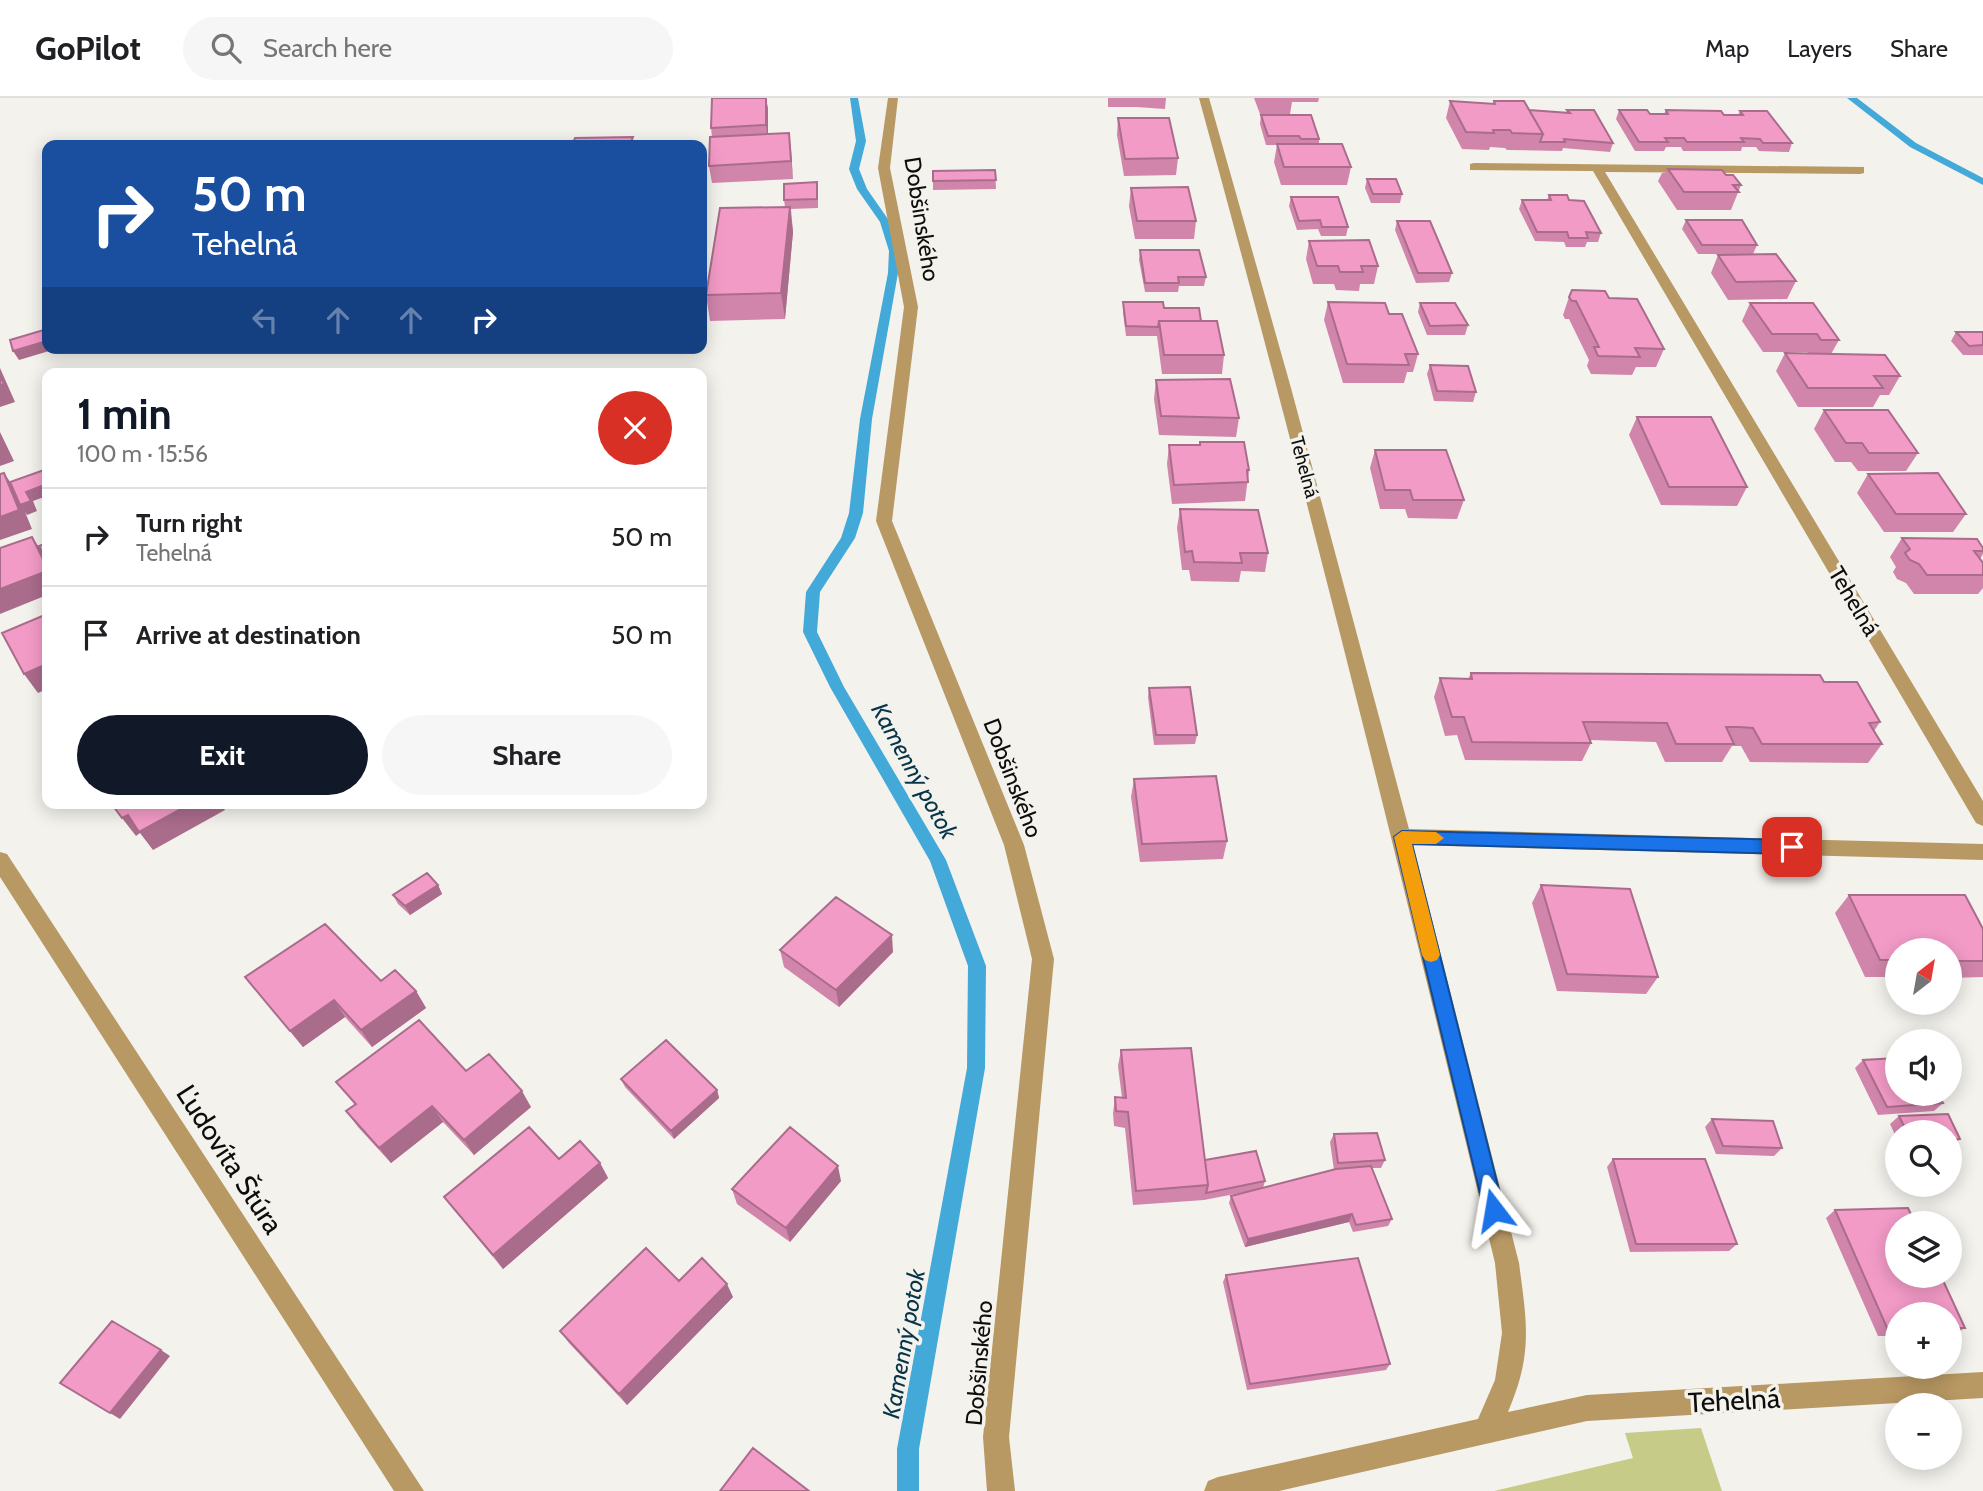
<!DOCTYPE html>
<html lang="en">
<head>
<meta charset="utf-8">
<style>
  body { margin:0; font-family:Cabin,sans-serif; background:#f6f6f6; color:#202124; height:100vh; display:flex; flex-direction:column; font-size:26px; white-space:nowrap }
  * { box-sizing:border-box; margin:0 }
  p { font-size:23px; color:#757577 }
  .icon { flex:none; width:38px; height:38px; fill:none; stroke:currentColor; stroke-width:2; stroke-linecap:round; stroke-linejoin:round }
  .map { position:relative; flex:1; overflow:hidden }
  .side { position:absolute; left:42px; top:270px; width:665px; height:441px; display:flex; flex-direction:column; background:#fff; border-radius:14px; box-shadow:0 4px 18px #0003 }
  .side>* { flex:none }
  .top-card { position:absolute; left:42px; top:42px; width:665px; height:214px; border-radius:14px; box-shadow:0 4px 18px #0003; background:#1a4fa0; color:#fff; overflow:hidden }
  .needle { width:46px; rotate:31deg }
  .tools { position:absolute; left:1885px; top:840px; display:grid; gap:14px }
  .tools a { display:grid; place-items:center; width:77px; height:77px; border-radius:50%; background:#fff; box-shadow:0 4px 18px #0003; font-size:35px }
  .pin { position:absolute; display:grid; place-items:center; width:60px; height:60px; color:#fff; margin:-30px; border-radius:14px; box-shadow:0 4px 10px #0006 }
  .me { position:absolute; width:77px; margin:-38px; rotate:346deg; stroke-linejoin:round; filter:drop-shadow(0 0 5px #0008) }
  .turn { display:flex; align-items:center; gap:24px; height:147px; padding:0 35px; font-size:32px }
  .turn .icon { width:91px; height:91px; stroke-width:2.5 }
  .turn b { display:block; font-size:49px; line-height:60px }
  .lanes { display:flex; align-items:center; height:66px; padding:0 35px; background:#0003; justify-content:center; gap:35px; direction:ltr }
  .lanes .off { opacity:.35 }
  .round { display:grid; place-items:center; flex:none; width:74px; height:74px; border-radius:37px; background:#f6f6f6 }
  .head { display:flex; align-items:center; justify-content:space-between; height:119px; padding:0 35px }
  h1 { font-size:42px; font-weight:800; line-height:52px; color:#111827 }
  .cta { display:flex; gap:14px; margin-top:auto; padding:14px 35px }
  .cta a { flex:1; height:80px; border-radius:42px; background:#111827; color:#fff; font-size:28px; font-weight:800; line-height:80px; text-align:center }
  .cta a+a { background:#f6f6f6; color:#202124 }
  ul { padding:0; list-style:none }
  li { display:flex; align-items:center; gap:21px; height:98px; padding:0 35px; border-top:2px solid #e0e0e0 }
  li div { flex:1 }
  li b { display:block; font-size:26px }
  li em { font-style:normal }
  header { display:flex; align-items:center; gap:42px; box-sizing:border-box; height:98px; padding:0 35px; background:#fff; border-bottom:2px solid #e0e0e0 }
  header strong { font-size:33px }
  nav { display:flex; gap:38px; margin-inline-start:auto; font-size:24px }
  .search { width:490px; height:63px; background:#f6f6f6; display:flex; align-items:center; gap:18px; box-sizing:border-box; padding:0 24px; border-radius:38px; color:#757577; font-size:26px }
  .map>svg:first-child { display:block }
  .green { fill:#c7cb88 }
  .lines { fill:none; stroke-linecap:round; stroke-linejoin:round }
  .stream { fill:#43a9d9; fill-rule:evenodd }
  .service { fill:#b89863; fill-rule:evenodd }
  .minor { fill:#b89863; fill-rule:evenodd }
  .wall { fill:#d185ab }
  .shaded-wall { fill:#aa6c8b }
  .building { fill:#f39bc7; stroke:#aa6c8b; stroke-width:2 }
  .route { fill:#1a73e8; stroke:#114b97; stroke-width:2 }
  .slow { fill:#f59e0b }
  .labels { text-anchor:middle; stroke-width:7; stroke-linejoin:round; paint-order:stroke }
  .far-street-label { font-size:19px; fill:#0d0d0b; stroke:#f3f2ed }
  .street-label { font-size:23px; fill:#0d0d0b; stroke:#f3f2ed }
  .water-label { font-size:24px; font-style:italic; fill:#063448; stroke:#f3f2ed }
  .near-street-label { font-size:28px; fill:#0d0d0b; stroke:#f3f2ed }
</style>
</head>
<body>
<header>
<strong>GoPilot</strong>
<div class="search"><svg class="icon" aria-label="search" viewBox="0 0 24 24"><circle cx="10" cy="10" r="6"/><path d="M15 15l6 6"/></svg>Search here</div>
<nav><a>Map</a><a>Layers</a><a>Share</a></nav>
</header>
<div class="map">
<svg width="1983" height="1393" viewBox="0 0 1983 1393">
  <rect width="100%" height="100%" fill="#f3f2ed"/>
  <path class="green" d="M1701,1330L1722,1393H1494L1633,1360L1625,1335Z"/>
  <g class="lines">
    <path class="stream" d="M850,0H858L866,43L859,71L867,91L890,124L899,153L898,175L872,321L863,415L855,440L820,494L817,534L844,589L946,762L986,868L985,970L919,1351V1393H897V1351L967,970L968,868L930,763L830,589L803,534L806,494L841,440L849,415L860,321L888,175L889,153L880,124L857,91L849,71L856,43Z
      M1847,0H1857L1916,45L1983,80V87L1910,49Z"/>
    <path class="service" d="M888,0H898L890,70L918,209L892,423L1024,747L1054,861L1009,1339L1015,1393H987L983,1339L1032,861L1004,747L876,423L904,209L878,70Z"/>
    <path class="minor" d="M1199,0H1209L1291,290L1409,731L1983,746V762L1413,747L1519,1165C1527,1226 1533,1256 1508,1314L1587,1297L1983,1274V1300L1587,1323L1279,1393H1204L1208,1383L1218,1379L1478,1321L1495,1282L1502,1235L1495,1165C1401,775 1305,386 1199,0Z
      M1474,65L1864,69V75L1860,76L1605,74L1983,703V728L1976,725L1593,73L1470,72V66Z
      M0,754L7,756L424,1393H394L0,779Z"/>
  </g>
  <path class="wall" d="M766,0L768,11V36L789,35L793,81L712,85L709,68L712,39L711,30Z
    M1108,0H1166L1165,11L1136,9H1108Z
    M1254,0H1319L1318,4H1292L1290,16H1260Z
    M1450,3L1493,6L1494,3L1529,12L1566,15L1567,12L1613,45L1610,54L1563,50L1562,53L1507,52L1505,50L1490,49L1489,52L1462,51L1446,20Z
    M1619,12L1650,16H1664L1666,12L1738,17L1740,13L1792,45L1789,54L1759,53L1756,49H1742L1741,53H1683L1681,49H1666L1664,53H1635L1616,21Z
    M1261,17L1319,41V46L1351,69L1347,87H1281L1274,64L1277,47H1266L1260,26Z
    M1118,20L1178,60L1176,77L1124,78L1117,37Z
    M1668,71L1726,77L1741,87L1731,112H1677L1658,83L1662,75L1667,74Z
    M995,72L996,91L933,92V73Z
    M1367,81L1402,96L1400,105H1371L1365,90Z
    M1131,90L1196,123L1194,141H1135L1129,108Z
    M818,93V110L791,111L793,134L785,221L710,223L706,197L785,109L784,102Z
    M1549,97L1569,102L1601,135L1598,144H1587L1585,149H1566L1564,144L1535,143L1519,111L1522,102H1547Z
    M1291,99L1348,129L1346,138H1321L1318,131L1297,132L1289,108Z
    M1686,122L1757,147L1753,156H1698L1682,131Z
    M1397,123L1452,175L1449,184L1416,185L1395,132Z
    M1309,143L1378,168L1374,186H1360L1359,193L1336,192L1334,186H1313L1306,161Z
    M1140,152L1206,179L1204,188H1179L1178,194H1145L1139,162Z
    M1718,157L1796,183L1787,201L1728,202L1711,175Z
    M1569,199L1609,200L1664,251L1656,269H1636L1632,277L1591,276L1587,268L1589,262L1569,221H1565L1563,217Z
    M1123,204L1164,210L1201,223L1224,257L1222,276H1162L1157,238H1126L1123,214Z
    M1328,204L1389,216L1418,256L1413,274H1407L1404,285H1343L1324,222Z
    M1420,205L1468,227L1465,237H1427L1418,214Z
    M1750,205L1839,242L1831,256L1900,278L1889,297H1880L1873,309H1798L1776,273L1785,255H1808L1807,254H1763L1742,223Z
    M1956,234H1983V257H1963L1951,243Z
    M1430,267L1476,294L1473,304L1434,303L1427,276Z
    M1156,282L1239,320L1236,339L1159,337L1154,301Z
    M1824,312L1918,355L1906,373H1858L1851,364H1835L1814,331Z
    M1637,319L1747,389L1737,408L1661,407L1629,337Z
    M1200,344L1249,372L1245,403L1172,406L1167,366L1169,347H1199Z
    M1375,352L1464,402L1457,421L1408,420L1405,411H1380L1370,370Z
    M1868,376L1966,416L1953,434H1884L1857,395Z
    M1180,411L1268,455L1265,474L1241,473L1239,484L1191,483L1189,472H1182L1177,430Z
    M1902,440L1983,450V456L1980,461L1983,465V490L1978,496H1914L1906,485L1897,481L1893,474L1896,469L1890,459Z
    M1471,575L1824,584L1880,624L1874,633L1882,646L1868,665L1750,664L1741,648H1732L1722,664H1665L1656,644L1590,642L1591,645L1582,663L1465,662L1457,637L1445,638L1434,599L1440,580L1468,581Z
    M1149,590L1197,637L1195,646L1154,647L1148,599Z
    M1134,681L1227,743L1223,761L1140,764L1131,699Z
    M438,787L442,796L410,817L398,806L393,797Z
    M1541,787L1658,879L1646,896L1557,893L1532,805Z
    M1849,797L1983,831V879L1950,880V852H1897V879H1865L1835,815Z
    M780,852L893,854L839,909L784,869Z
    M245,879L381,883L416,893L426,910L372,949L345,919L303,949Z
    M1121,952L1205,1062L1265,1083L1263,1090L1334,1072L1330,1044L1334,1036L1385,1062L1381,1070H1372L1392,1121L1388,1128L1353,1134L1349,1124L1245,1149L1229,1105L1231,1098L1245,1094L1204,1102L1133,1107L1125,1030L1114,1028L1113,1015L1115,999L1122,1000L1118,968Z
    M1863,962L1943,1005L1934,1013L1878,1017L1855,970Z
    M466,973L531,1009L474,1057L443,1024L391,1065L358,1029L346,1013L355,1007L336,984Z
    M621,981L717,992L719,1000L674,1041L625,989Z
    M1948,1016L1960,1041L1951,1049H1950V1034H1897V1041L1890,1026L1899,1018Z
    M1712,1021L1782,1050L1774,1058L1716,1056L1705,1029Z
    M559,1061L600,1065L608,1080L503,1171L455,1113L444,1099Z
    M1613,1061L1737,1146L1729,1153L1630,1154L1607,1069Z
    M841,1083L790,1144L737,1106L732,1091Z
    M1835,1112L1965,1230L1955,1236H1950V1216H1897V1238H1878L1826,1120Z
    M1226,1177L1390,1266L1386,1272L1247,1292L1223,1184Z
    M679,1183L733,1199L627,1307L569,1245L560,1233Z"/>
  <path class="shaded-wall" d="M766,0L768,11V44L766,27Z
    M789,35L791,52L793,81L791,63Z
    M790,109L793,134L785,221L781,195Z
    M47,243V250H59L19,262L13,253Z
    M0,270L15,304L0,309Z
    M0,334L14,363L0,368Z
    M4,375L17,394H26L47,386V398L33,403L37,413L27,417L25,414L32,431L0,442V419Z
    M32,439L47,461V469Z
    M47,473V497L0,516V491Z
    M47,566V591L38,595L24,576Z
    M192,705H220L225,712L153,752L140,735L136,738L122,720L128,717Z
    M438,787L442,796L410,817L405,808Z
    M892,837L893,854L839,909L836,892Z
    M416,893L426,910L372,949L361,932Z
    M334,902L345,919L303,949L290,933Z
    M717,992L719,1000L674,1041L671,1033Z
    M522,993L531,1009L474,1057L464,1042Z
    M432,1008L443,1024L391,1065L379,1050Z
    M600,1065L608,1080L503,1171L493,1157Z
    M838,1068L841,1083L790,1144L786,1130Z
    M1352,1116L1349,1124L1245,1149L1248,1141Z
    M727,1186L733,1199L627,1307L619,1296Z
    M161,1252L170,1258L120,1321L110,1315Z"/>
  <path class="building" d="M712,0H766V27L711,30Z
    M1450,3L1495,6L1494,3H1524L1543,36L1512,35L1510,32H1493L1494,35L1466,34Z
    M1529,12L1570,15L1567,12H1594L1613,45L1564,41L1565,44H1540L1543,36Z
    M1619,12H1647L1650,16H1668L1666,12L1721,13L1724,17H1743L1740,13H1767L1792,45H1763L1760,41L1741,40L1744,44H1687L1684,40H1665L1668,44H1639Z
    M1261,17H1311L1319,41H1301L1299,38H1268Z
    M1118,20H1169L1178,60L1125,61Z
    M789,35L791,63L709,68L710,39Z
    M633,39L630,47H572L575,40Z
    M1277,46H1342L1351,69H1284Z
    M1668,71L1722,72L1726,77H1733L1741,87H1733L1739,94H1684Z
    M995,72L996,82L933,83V73Z
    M1367,81H1396L1402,96H1373Z
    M817,84V101L784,102V86Z
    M1188,89L1196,123H1137L1131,90Z
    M1549,97H1567L1569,102L1584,103L1601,135L1586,134L1588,140H1569L1567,134H1537L1522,102H1551Z
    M1291,99H1338L1348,129H1322L1320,122L1299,123Z
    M790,109L781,195L706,197L720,110Z
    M1686,122H1742L1757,147H1702Z
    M1397,123H1430L1452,175H1418Z
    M1369,142L1378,168H1361L1363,174H1340L1338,168H1317L1309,143Z
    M1140,152H1199L1206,179H1178L1179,185H1145Z
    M1776,156L1796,183L1736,184L1718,157Z
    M1572,192L1605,193L1609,200L1637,201L1664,251L1635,250L1640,259L1598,258L1594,249H1599L1576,203H1572L1569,199Z
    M1123,204H1163L1164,210H1199L1201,223H1159L1158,229L1126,228Z
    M1328,204L1385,205L1389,216H1402L1418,256H1405L1409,267L1347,266Z
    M1420,205H1455L1468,227L1430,228Z
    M1750,205H1813L1839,242H1821L1817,236H1772Z
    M1159,223H1217L1224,257H1164Z
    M47,231V243L13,253L10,242Z
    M1956,234H1983V247L1969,248Z
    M1785,255L1885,257L1900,278H1874L1883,290H1808Z
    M1430,267L1468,268L1476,294L1437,293Z
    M0,278L4,286L0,287Z
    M1230,281L1239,320L1161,318L1156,282Z
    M1824,312H1888L1918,355H1869L1862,345H1846Z
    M1637,319H1711L1747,389H1669Z
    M1200,344H1244L1249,372H1247L1248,384L1174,387L1169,347H1200Z
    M1375,352H1446L1464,402H1413L1410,392H1385Z
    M47,371V386L26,394L31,403L20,407L10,384Z
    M4,375L19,412L0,419V376Z
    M1938,375L1966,416H1896L1868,376Z
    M1180,411L1258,412L1268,455H1240L1242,465L1194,464L1192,453L1185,454Z
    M32,439L47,469V473L0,491V450Z
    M1902,440L1977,441L1983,450V453H1974L1983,465V477H1927L1919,466L1910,462L1905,455L1910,451Z
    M47,445V465L39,448Z
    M47,516V566L24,576L2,535Z
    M1471,575L1820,577L1824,584H1857L1880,624L1869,625L1882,646H1762L1753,630L1739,629H1726L1734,646H1676L1667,625L1595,624H1583L1591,645L1472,644L1464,619H1452L1440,580L1472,581Z
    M1190,589L1197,637H1156L1149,590Z
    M1216,678L1227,743L1142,746L1134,681Z
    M111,705H192L139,734L128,717L122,720Z
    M427,775L438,787L405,808L393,797Z
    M1541,787L1630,791L1658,879L1567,876Z
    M1849,797H1965L1983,831V863H1950V852H1897V862H1880Z
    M836,799L892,837L836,892L780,852Z
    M325,826L381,883L395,872L416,893L361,932L334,902L290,933L245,879Z
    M419,922L466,973L489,956L522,993L464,1042L432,1008L379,1050L346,1013L356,1006L336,984Z
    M666,942L717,992L671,1033L621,981Z
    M1191,950L1208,1087L1136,1093L1128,1014L1116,1013L1115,999L1126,1000L1121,952Z
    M1897,960V996H1938L1943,1005L1887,1009L1863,962Z
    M1948,1016L1960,1041L1950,1042V1034H1907L1899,1018Z
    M1712,1021L1773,1023L1782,1050L1723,1048Z
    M529,1029L559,1061L580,1043L600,1065L493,1157L444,1099Z
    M790,1029L838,1068L786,1130L732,1091Z
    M1377,1035L1385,1062L1338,1065L1334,1036Z
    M1256,1053L1265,1083L1206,1095L1208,1087L1205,1062Z
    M1613,1061H1705L1737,1146H1636Z
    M1371,1068L1392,1121L1356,1127L1352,1116L1248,1141L1231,1098L1336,1071Z
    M1908,1110L1915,1125H1897V1178H1941L1965,1230H1950V1216H1897V1232H1888L1835,1112Z
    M646,1150L679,1183L702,1160L727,1186L619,1296L560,1233Z
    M1358,1160L1390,1266L1250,1286L1226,1177Z
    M112,1223L161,1252L110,1315L60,1285Z
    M753,1350L809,1393H720Z"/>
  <path class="route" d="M1402,733L1792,742L1798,744L1801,749L1798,754L1792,756L1412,746L1504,1112L1501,1119L1494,1122L1487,1119L1484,1112L1394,739Z"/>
  <path class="slow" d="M1402,733L1436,734L1444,740L1436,746H1412L1440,857L1437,862L1431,864L1425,862L1422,857L1394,739Z"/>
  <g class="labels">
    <g class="far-street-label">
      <text transform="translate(1305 369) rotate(75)" y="7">Tehelná</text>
    </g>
    <g class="street-label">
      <text transform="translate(922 121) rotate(81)" y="8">Dobšinského</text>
      <text transform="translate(1854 503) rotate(59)" y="8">Tehelná</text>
      <text transform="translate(1013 680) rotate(69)" y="8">Dobšinského</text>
      <text transform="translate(979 1265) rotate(-85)" y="8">Dobšinského</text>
    </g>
    <g class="water-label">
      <text transform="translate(914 673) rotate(61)" y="8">Kamenný potok</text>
      <text transform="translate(904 1246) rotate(-80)" y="8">Kamenný potok</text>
    </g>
    <g class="near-street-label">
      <text transform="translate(230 1061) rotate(57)" y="10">Ľudovíta Štúra</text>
      <text transform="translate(1734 1302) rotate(-3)" y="10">Tehelná</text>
    </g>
  </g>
</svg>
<div class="tools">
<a><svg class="needle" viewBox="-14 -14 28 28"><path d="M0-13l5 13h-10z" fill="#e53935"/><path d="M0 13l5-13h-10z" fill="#757577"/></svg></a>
<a><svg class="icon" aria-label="sound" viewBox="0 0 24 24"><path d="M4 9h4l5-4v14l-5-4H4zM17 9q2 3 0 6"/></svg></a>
<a><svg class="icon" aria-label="search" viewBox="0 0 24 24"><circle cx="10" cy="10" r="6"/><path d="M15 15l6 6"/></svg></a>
<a><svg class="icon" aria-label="layers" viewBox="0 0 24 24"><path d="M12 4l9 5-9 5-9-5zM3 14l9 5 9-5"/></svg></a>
<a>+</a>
<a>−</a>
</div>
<div class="pin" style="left:1792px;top:749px;background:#d93025"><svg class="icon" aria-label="arrive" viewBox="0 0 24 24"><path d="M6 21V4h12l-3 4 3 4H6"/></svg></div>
<svg class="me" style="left:1494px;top:1112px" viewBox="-20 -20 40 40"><path d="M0-17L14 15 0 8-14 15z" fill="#1a73e8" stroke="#fff" stroke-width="4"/></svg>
<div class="top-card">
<div class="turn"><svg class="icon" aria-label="right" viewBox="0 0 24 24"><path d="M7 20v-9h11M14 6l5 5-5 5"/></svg><div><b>50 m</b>Tehelná</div></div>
<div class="lanes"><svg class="icon off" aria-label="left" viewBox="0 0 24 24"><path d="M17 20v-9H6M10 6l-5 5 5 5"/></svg><svg class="icon off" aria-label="ahead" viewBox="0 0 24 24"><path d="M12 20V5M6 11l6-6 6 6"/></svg><svg class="icon off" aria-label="ahead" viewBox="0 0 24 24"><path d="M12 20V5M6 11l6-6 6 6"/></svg><svg class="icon" aria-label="right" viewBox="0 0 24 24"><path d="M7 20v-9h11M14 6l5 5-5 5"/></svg></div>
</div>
<section class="side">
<div class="head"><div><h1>1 min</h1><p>100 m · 15:56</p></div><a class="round" style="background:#d93025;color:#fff"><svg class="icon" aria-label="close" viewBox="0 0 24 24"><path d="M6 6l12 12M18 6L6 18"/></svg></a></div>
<ul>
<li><svg class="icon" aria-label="right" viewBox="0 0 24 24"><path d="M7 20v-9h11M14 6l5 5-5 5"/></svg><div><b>Turn right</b><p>Tehelná</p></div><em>50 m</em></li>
<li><svg class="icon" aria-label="arrive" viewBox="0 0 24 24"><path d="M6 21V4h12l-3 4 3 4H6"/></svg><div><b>Arrive at destination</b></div><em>50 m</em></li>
</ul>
<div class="cta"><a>Exit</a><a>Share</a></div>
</section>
</div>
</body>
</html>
